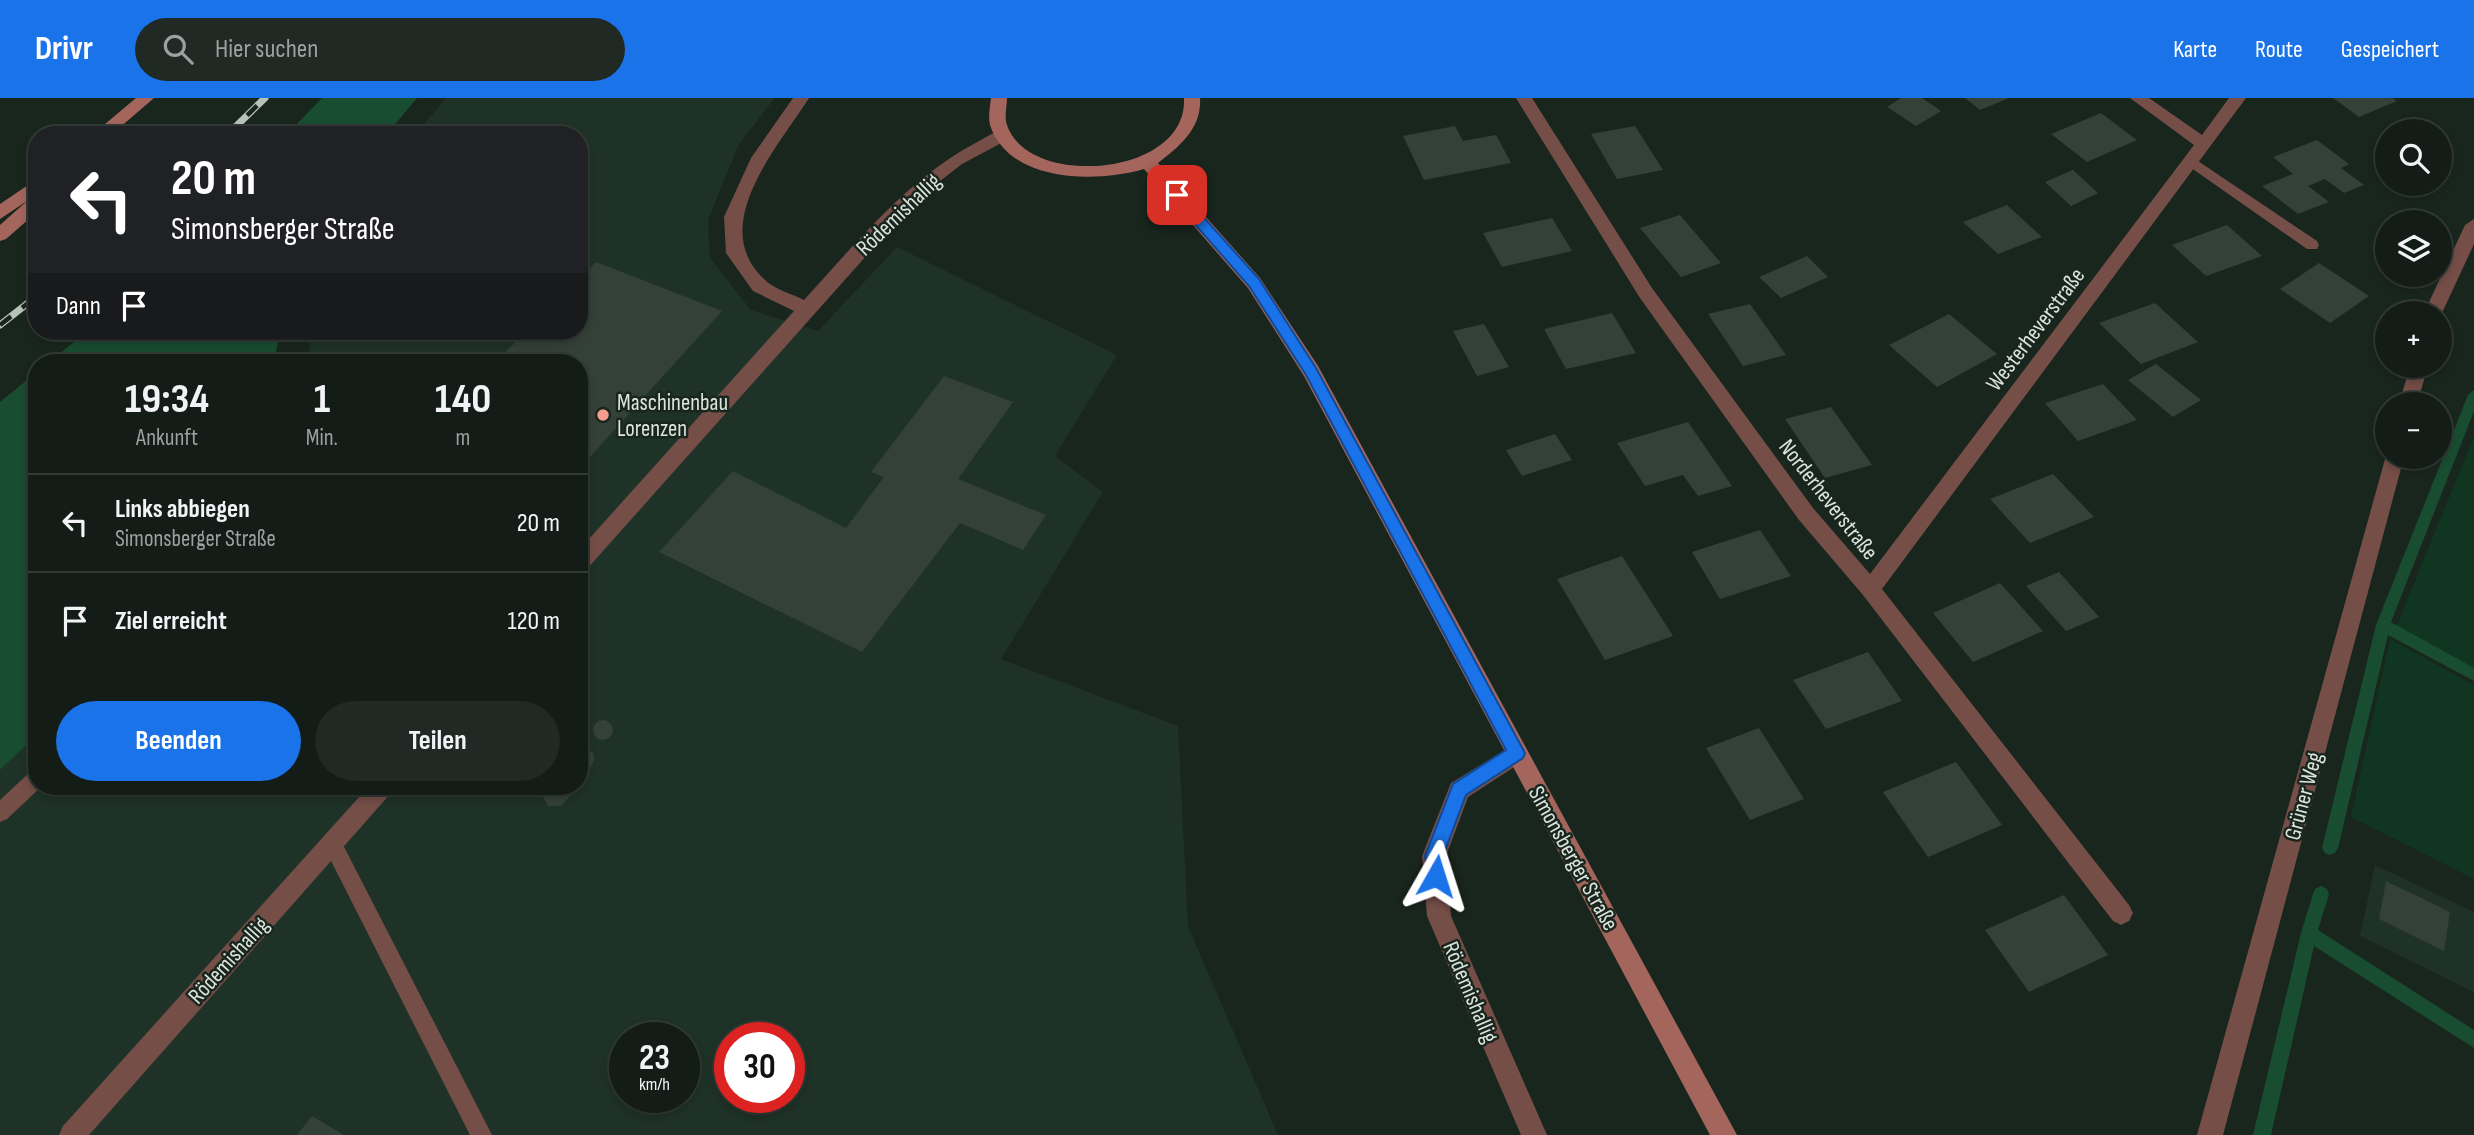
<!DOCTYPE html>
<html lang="de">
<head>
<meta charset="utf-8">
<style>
  body { margin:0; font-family:"Sofia Sans Condensed",sans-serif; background:#202923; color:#f1f3f6; height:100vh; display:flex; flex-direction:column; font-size:26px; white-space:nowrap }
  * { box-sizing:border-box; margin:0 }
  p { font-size:23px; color:#9da1a1 }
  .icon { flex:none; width:38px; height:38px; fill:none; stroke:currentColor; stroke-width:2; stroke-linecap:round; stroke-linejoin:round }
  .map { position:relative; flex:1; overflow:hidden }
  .side { position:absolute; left:28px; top:256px; width:560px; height:441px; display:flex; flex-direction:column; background:#131c16; border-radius:28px; box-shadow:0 4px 10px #0003,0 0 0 2px #323a35 }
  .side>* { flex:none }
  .hud { position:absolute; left:28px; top:28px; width:560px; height:214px; border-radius:28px; box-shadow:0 4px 10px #0003,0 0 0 2px #323a35; background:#202124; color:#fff; overflow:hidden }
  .tools { position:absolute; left:2375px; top:21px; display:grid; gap:14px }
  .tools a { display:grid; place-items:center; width:77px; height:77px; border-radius:50%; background:#131c16; box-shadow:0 4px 10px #0003,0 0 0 2px #323a35; font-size:35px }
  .speed { position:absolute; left:609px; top:924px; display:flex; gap:14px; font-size:35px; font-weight:700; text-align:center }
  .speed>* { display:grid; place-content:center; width:91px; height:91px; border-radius:50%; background:#131c16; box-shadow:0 4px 10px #0003,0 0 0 2px #323a35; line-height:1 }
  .speed small { font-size:18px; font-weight:400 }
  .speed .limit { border:10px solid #d22; background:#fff; color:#111 }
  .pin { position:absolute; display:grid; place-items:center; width:60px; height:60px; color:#fff; margin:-30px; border-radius:14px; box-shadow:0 4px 10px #0006 }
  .me { position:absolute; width:77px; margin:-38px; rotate:6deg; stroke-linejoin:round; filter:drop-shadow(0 0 5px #0008) }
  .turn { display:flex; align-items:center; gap:24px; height:147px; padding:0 28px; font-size:32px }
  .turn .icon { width:91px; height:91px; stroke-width:2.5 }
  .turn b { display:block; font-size:49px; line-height:60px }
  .then { display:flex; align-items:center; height:66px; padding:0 28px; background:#0003; gap:14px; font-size:26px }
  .eta { display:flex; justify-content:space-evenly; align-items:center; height:119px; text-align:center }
  .eta b { font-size:42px; font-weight:700; line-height:49px }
  .action { display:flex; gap:14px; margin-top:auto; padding:14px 28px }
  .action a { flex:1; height:80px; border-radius:42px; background:#1a73e8; color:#fff; font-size:28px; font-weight:700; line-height:80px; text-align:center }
  .action a+a { background:#202923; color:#f1f3f6 }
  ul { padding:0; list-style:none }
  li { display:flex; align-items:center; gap:21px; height:98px; padding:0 28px; border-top:2px solid #323a35 }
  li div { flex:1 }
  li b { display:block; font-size:26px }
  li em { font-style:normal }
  header { display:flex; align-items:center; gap:42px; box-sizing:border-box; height:98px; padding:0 35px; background:#1a73e8; color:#fff }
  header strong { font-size:33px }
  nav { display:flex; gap:38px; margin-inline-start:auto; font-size:24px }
  .search { width:490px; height:63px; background:#202923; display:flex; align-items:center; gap:18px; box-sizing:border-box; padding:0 24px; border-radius:38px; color:#9da1a1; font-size:26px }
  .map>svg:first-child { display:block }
  .built { fill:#1f3227; fill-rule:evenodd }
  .green { fill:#103521 }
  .water { fill:#194d31 }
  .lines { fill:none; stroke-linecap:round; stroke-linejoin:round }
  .stream { fill:#194d31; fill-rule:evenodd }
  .building { fill:#344138 }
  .lane { fill:#754e48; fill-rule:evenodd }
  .street { fill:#754e48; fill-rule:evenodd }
  .secondary { fill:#a3655c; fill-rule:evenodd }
  .rail-casing { stroke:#b8c1ba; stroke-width:7 }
  .rail { stroke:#19261e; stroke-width:4.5; stroke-dasharray:14; stroke-linecap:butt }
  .route { fill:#1a73e8; stroke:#114b97; stroke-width:2 }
  .poi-dot { fill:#f59d8f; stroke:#19261e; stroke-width:2.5 }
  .labels { text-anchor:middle; stroke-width:5; stroke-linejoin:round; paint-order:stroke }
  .street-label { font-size:23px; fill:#dce4de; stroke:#19261e }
  .poi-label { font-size:23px; fill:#dce4de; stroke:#19261e; text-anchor:start }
</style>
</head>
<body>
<header>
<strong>Drivr</strong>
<div class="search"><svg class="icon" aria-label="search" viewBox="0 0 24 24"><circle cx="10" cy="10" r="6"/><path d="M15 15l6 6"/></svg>Hier suchen</div>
<nav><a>Karte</a><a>Route</a><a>Gespeichert</a></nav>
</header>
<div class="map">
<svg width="2474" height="1037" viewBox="0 0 2474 1037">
  <rect width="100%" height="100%" fill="#19261e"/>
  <path class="built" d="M446,0H775L739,46L708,122L710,160L751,212L818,233L897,149L1117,257L1055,358L1103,394L1001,561L1178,628L1188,828L1278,1037H0V672L37,637V688H579V264H307L312,233H579V37H415ZM625,940H684V999H625ZM730,940H789V999H730Z
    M2375,767L2474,814V894L2360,838Z"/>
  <path class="green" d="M2474,338V571L2396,530Z
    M2390,541L2474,587V781L2351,719Z"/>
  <path class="water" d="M322,0H417L386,37H286Z
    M88,233H280L274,264H49Z
    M37,274V637L0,672V304Z"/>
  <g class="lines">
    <path class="stream" d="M2474,292V313L2391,524L2474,570V583L2388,537L2338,750L2335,755L2330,757L2325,755L2322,750L2376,527L2468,297Z
      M2321,788L2327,791L2329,796L2318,832L2474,932V950L2314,848L2271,1037H2253L2301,835L2313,796L2315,791Z"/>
  </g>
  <path class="building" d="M1901,0H1922L1941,13L1916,28L1887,9Z
    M1965,0H2009L1980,12Z
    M2333,0H2392L2397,3L2359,19Z
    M2101,15L2137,42L2087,64L2051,36Z
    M1455,28L1463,43L1496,37L1511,65L1424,82L1403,38Z
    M1635,28L1663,72L1617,81L1591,36Z
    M2317,42L2349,66L2341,70L2364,87L2344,95L2325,81L2308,88L2329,104L2298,116L2262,88L2293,76L2273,59Z
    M2073,72L2098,95L2071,108L2045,84Z
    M2007,107L2042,139L1998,156L1963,124Z
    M1680,117L1721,165L1681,179L1640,130Z
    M1552,120L1572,153L1502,169L1483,135Z
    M2227,127L2262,158L2206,178L2172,147Z
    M1807,158L1828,179L1781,200L1759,179Z
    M596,164L722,213L579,371V264H495L527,233H579V181Z
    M2319,165L2369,198L2330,225L2280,191Z
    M2155,205L2198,244L2141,266L2099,225Z
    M1750,206L1786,257L1743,268L1708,216Z
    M1612,215L1636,255L1566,271L1544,231Z
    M1949,216L1997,256L1937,289L1889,247Z
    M1484,226L1509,269L1477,278L1453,233Z
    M2156,266L2201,302L2173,319L2128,282Z
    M944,278L1013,304L958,381L1046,417L1023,452L960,425L862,554L659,454L733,373L846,430L884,379L871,374Z
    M2103,286L2137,322L2078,343L2045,305Z
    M1831,309L1872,367L1825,380L1785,321Z
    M1688,324L1732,388L1698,398L1683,377L1645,388L1617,345Z
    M1555,336L1572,362L1522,378L1506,352Z
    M2053,376L2094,419L2030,445L1990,401Z
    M1760,432L1791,478L1720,501L1692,454Z
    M1622,458L1673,538L1605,562L1557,481Z
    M2059,474L2099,519L2066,533L2026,488Z
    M2000,485L2043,533L1973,564L1933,515Z
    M1868,554L1902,603L1826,631L1793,582Z
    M593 632a10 10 0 1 1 20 0a10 10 0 1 1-20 0Z
    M1759,630L1804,701L1750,722L1706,650Z
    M587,650L593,655L594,662L590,670L579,675V651Z
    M1956,664L2002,727L1928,759L1883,694Z
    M549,688H569L571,697L561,708H548L543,699Z
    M2386,783L2450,814L2444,853L2379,821Z
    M2064,797L2108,857L2029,894L1985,832Z
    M312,1018L344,1037H297Z"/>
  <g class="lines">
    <path class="lane" d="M2192,59L2317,143L2319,147L2317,151H2307L2187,67V61Z
      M37,671V688H42L7,721L0,724V702L30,674Z
      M332,736L339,739L492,1037H470L325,751L322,745L325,739Z"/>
    <path class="street" d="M793,0H809C778,49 706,128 765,182C774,191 792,196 804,202C858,143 908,80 979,43C989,38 998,30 1009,33L1011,37L1009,41L962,66L917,101L586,472L579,474V452L794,213L753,193L726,155L724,119L751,60Z
      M1516,0H1532L1652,190L1813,410L1870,476L2194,47L2130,0H2149L2202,37L2229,0H2246L1882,491L2129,807L2133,815L2129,823L2121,827L2113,823L1863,497L1799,422L1640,200Z
      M2474,121V146L2442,215L2440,220V215H2424L2465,127Z
      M2410,268H2428L2417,306H2399Z
      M2387,354V359H2404L2223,1037H2197Z
      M1517,645L1525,648L1528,655L1525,662L1468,699L1446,758L1451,818L1547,1037H1521L1427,818L1422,758L1451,685Z
      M369,688H394L391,695L89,1037H59L63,1028Z"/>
    <path class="secondary" d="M136,0H154L111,37H92Z
      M991,0H1007C1007,8 1004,19 1007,27C1028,91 1188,79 1184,0H1200C1202,30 1180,48 1158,65L1260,180L1318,268L1737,1037H1710L1304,278L1248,190L1144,71C1096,85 1009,85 990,27C988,19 990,8 991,0Z
      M37,81V96L32,99L37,98V114L6,141L0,143V127L27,103L0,121V106Z"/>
    <g class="rail-casing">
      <path id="rail" d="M227,37L265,0
        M0,227L37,198"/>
    </g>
    <use href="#rail" class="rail"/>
  </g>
  <path class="route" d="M1177,92L1181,94L1259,181L1316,270L1525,655L1523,660L1466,697L1443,758L1445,778L1442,784L1436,787L1430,784L1425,758L1453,686L1506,652L1306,277L1249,188L1172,100V94Z"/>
  <circle class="poi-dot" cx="603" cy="317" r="7"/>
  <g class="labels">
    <g class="street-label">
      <text transform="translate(898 116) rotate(-44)" y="8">Rödemishallig</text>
      <text transform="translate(2035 231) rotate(-53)" y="8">Westerheverstraße</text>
      <text transform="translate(1829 401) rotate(52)" y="8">Norderheverstraße</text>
      <text transform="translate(2303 698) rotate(-75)" y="8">Grüner Weg</text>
      <text transform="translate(1574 760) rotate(61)" y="8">Simonsberger Straße</text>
      <text transform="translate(228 862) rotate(-48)" y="8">Rödemishallig</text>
      <text transform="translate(1471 894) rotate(67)" y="8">Rödemishallig</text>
    </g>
    <g class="poi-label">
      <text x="617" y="312">Maschinenbau<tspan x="617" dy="26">Lorenzen</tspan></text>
    </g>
  </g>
</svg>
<div class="tools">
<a><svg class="icon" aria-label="search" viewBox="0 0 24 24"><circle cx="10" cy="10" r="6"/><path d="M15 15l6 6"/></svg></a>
<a><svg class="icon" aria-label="layers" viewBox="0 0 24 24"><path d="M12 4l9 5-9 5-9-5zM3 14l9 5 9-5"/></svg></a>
<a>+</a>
<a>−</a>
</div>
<div class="speed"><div>23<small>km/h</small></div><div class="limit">30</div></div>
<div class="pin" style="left:1177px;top:97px;background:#d93025"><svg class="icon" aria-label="arrive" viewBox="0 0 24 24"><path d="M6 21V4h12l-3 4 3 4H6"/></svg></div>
<svg class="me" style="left:1436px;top:778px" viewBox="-20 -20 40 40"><path d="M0-17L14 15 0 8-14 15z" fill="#1a73e8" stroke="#fff" stroke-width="4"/></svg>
<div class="hud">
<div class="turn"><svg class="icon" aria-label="left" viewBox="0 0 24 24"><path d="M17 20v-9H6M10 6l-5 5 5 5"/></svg><div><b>20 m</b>Simonsberger Straße</div></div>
<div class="then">Dann<svg class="icon" aria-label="arrive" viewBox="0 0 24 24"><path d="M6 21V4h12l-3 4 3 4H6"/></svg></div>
</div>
<section class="side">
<div class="eta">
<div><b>19:34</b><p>Ankunft</p></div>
<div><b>1</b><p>Min.</p></div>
<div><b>140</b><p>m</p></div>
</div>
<ul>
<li><svg class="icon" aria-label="left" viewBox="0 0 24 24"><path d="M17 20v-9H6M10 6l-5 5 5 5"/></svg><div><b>Links abbiegen</b><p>Simonsberger Straße</p></div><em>20 m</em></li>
<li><svg class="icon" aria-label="arrive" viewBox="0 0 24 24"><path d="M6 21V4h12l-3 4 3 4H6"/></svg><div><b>Ziel erreicht</b></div><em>120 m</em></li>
</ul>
<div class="action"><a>Beenden</a><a>Teilen</a></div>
</section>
</div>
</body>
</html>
